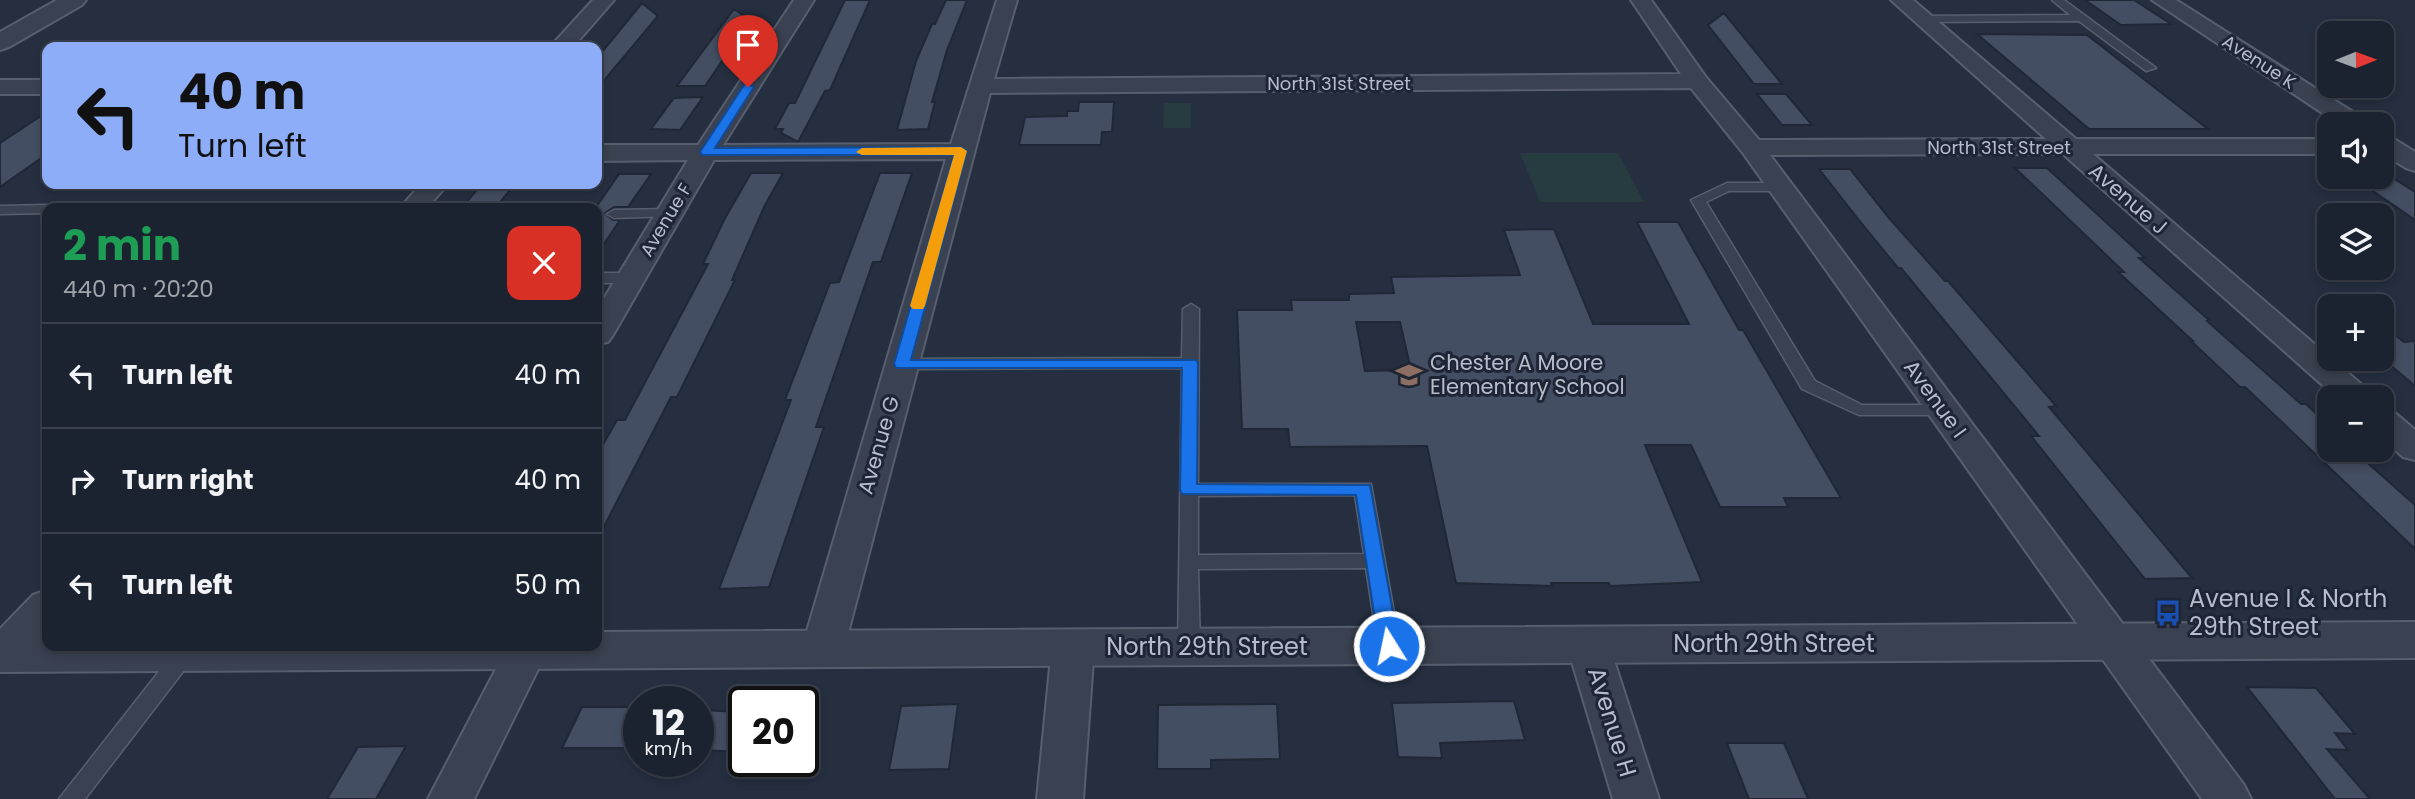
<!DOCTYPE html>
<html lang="en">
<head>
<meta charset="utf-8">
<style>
  body { margin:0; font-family:Poppins,sans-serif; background:#292f3c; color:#f1f3f6; height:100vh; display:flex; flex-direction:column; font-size:26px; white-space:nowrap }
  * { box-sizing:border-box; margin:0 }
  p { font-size:23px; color:#a0a4ab }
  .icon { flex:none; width:38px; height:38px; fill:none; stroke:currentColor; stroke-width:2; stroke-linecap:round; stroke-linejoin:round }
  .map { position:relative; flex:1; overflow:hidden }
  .side { position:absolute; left:42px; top:203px; width:560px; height:448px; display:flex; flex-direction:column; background:#1c2330; border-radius:14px; box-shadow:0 4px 10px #0003,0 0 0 2px #3a404c }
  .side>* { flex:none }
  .top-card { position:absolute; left:42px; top:42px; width:560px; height:147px; border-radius:14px; box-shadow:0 4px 10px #0003,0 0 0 2px #3a404c; background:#8dadf8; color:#111; overflow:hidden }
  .needle { width:46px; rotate:89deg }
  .tools { position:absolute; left:2317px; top:21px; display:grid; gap:14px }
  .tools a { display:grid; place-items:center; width:77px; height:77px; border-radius:14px; background:#1c2330; box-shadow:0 4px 10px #0003,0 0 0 2px #3a404c; font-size:35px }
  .speed { position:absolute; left:623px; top:686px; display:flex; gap:14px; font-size:35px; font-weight:700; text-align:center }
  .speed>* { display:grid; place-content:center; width:91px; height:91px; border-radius:50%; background:#1c2330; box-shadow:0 4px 10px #0003,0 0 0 2px #3a404c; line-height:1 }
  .speed small { font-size:18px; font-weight:400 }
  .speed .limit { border:4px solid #111; border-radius:10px; background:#fff; color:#111 }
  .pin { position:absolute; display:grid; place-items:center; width:60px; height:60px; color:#fff; margin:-72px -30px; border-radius:50% 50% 50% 0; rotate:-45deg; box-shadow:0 0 7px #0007 }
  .pin .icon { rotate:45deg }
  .me { position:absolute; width:77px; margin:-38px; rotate:350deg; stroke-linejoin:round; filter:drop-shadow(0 0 5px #0008) }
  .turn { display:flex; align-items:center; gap:24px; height:147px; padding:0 21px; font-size:32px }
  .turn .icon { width:91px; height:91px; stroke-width:2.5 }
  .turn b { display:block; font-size:49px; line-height:60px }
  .round { display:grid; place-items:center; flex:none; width:74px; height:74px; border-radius:14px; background:#292f3c }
  .overview { display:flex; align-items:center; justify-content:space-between; height:119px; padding:0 21px }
  h1 { font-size:42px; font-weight:700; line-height:52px; color:#1e9e55 }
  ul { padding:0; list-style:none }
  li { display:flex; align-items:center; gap:21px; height:105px; padding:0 21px; border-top:2px solid #3a404c }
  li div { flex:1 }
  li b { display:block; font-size:26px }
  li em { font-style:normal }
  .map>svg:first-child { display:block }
  .green { fill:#273c41 }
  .building { fill:#444e62; stroke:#202837; stroke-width:2; fill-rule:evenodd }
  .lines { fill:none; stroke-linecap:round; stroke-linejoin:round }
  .service-casing { stroke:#575f6e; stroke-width:3 }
  .minor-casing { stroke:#575f6e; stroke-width:4 }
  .tertiary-casing { stroke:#575f6e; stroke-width:4 }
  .service { fill:#3a4150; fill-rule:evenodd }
  .minor { fill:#3a4150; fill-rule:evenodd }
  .tertiary { fill:#3a4150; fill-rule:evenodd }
  .route { fill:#1a73e8; stroke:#114b97; stroke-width:2 }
  .slow { fill:#f59e0b }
  .labels { text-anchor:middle; stroke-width:6; stroke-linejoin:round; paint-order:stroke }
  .far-street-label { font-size:18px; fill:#b6bccb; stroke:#1e2635 }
  .street-label { font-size:21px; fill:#b6bccb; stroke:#1e2635 }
  .poi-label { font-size:21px; fill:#b6bccb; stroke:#1e2635; text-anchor:start }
  .near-poi-label { font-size:24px; fill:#b6bccb; stroke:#1e2635; text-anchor:start }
  .near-street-label { font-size:24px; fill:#b6bccb; stroke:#1e2635 }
</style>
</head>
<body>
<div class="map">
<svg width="2415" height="799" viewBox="0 0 2415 799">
  <rect width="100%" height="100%" fill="#252f40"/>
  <path class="green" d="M1164,103H1191V128H1163Z
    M1520,153H1618L1644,202H1540Z"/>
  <path class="building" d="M845,0H870L830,90L825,91L798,142L781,133L783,129H775L789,103H795Z
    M946,0H967L947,50L932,102H935L928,129L897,130L916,61L932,24H935Z
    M2085,0H2134L2171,24L2121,25Z
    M642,3L658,16L597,89V58Z
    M734,9L750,20L705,86H677Z
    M1724,13L1782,84H1754L1708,25Z
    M1977,34L2087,35L2208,129H2089Z
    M1757,94H1786L1812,125H1782Z
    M703,97L680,130L651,129L674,98Z
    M1079,102H1114L1112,132H1102L1101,145H1019L1025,117L1067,116V111H1078Z
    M47,112V154L0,187V143Z
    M2015,168H2047L2145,258H2139L2209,320L2207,321L2301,404H2306L2329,426V450H2353L2415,505V549L2245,387H2240L2191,341H2193L2118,272H2124Z
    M1819,169H1850L1889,218L1945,281H1948L2056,406L2049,407L2192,578L2145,579L2031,436H2039L1901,268H1898L1862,224Z
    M751,173H783L765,205L732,280H735L677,397H671L597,540V455L617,420H625L708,264H703L724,220Z
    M880,173H912L881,262H873L816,427H824L769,587L719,589L791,400H785L830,283L839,282Z
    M619,174H651L628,207H614L605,213L613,220H620L597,254V206Z
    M2357,180H2396L2415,192V220Z
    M482,184H515L497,206H463Z
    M1637,222H1678L1739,330H1743L1841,498H1784L1788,507H1720L1691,445H1645L1702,582L1610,586L1609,583H1551L1552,586L1456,583L1427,446L1290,447L1288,429H1242L1237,310H1292L1291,300H1349V294L1394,293L1391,277L1520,275L1504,230L1554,229L1593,324H1689ZM1356,322H1400L1411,370L1365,371Z
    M2382,325L2404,342L2415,341V386L2382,358Z
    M2247,687L2316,688L2355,734L2335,733L2348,750L2327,749L2370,799H2335Z
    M1514,701L1525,740L1440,743L1442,758L1398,757L1392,703Z
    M958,704L949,769L889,770L901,706Z
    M1277,704L1280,759L1211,760V769H1157L1158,705Z
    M582,707H639V729L630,748H562Z
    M698,710L744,712V752L698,750Z
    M1727,743H1784L1808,799H1749Z
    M406,746L376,799H327L358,747Z"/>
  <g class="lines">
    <g class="service-casing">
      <path id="service" d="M2052,0H2064L2156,68L2146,71L2079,21L1923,22L1918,19L1923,16L2070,15Z
        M1727,183H1780L1787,187L1780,191H1729L1706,202L1815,381L1862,405H1944L1953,411L1950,415H1859L1802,389L1691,200Z
        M47,205L54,208H47V213L0,214V206Z
        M670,209L677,213L675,216L614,218L607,214L614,210Z
        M597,273H631L639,278L631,283H597Z
        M1191,304L1199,309L1198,484H1371L1400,646L1397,652L1389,654L1381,652L1378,646L1366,568L1198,569L1200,646L1197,652L1189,654L1181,652L1178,646L1182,368L902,369L894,364L902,359L1182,358L1183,309ZM1355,495L1364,554L1198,555V496Z
        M179,646H195L198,652L85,799H59Z"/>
    </g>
    <g class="minor-casing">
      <path id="minor" d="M593,0H614L573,47H550Z
        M794,0H814L723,145L951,144L997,0H1017L994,79L1681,74L1631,0H1651L1705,76L1759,140L2046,139L1891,0H1913L2076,139H2329V154H2093L2368,390L2372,397H2336L2063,154L1770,155L2244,785L2251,799H2202L1743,153L1691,88L990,93L844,648L838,659L823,664L808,659L802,648L946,159L714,160L613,335L608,342L597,344V310L688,160L597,161V145H698Z
        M2152,0H2176L2364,119L2367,124H2339Z
        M0,80H47V94H0Z
        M2382,135L2391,137L2415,152V171L2406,168L2382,153Z
        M421,184H448L427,208H400Z
        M2382,409L2394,412L2415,430V460L2403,457L2382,438Z
        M47,590V631L17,665L0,669V629L33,595Z
        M1588,629L1603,634L1609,645L1659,799H1613L1567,645L1573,634Z
        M1073,631L1088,636L1094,647L1083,799H1037L1052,647L1058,636Z
        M508,646H546L548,649L474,799H428Z"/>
    </g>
    <g class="tertiary-casing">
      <path id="tertiary" d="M57,0H86L82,5L9,47L0,50V32Z
        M2415,622V658L0,672V636L47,635V646H597V632Z"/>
    </g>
    <use href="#service" class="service"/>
    <use href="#minor" class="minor"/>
    <use href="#tertiary" class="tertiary"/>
  </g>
  <path class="route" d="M748,84L754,87L715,148L961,147L967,151L911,360H1196L1198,363L1197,484L1370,485L1399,646L1396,651L1389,653L1382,651L1379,646L1356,495L1182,494L1180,490L1182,368H896L894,364L954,155H702L700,152L744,85Z"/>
  <path class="slow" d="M961,147L967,151L925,306L923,309H913L910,306L954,155H862L856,152L862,148Z"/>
  <defs>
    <g id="school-bare" transform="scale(2.1)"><path d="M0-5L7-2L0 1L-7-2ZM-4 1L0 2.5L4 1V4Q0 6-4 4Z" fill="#8d6e63" stroke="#1e2635" stroke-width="2.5" paint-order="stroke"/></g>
    <g id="bus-bare" transform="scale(2.1)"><path d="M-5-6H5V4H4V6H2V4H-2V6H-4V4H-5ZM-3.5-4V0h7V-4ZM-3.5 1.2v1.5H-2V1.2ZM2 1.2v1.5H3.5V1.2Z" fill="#1a4fb4" stroke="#1e2635" stroke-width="2.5" paint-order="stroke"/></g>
  </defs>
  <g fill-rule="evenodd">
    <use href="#school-bare" x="1409" y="375"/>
    <use href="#bus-bare" x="2168" y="613"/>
  </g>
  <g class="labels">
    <g class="far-street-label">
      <text transform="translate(2259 62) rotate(33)" y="6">Avenue K</text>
      <text x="1339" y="90">North 31st Street</text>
      <text x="1999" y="154">North 31st Street</text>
      <text transform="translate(666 220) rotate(-59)" y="6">Avenue F</text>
    </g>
    <g class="street-label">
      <text transform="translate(2128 199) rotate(41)" y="7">Avenue J</text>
      <text transform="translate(1935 399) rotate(54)" y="7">Avenue I</text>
      <text transform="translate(879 445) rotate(-74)" y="7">Avenue G</text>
    </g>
    <g class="poi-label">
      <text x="1430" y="370">Chester A Moore<tspan x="1430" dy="24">Elementary School</tspan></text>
    </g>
    <g class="near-poi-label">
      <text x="2189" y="607">Avenue I &amp; North<tspan x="2189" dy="28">29th Street</tspan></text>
    </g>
    <g class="near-street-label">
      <text x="1774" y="652">North 29th Street</text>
      <text x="1207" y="655">North 29th Street</text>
      <text transform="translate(1612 722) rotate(73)" y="8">Avenue H</text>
    </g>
  </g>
</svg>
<div class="tools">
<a><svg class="needle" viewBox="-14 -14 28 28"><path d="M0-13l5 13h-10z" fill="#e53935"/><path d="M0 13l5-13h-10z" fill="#a0a4ab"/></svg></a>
<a><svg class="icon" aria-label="sound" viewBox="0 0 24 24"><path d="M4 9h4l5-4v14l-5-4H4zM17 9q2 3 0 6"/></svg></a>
<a><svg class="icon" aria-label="layers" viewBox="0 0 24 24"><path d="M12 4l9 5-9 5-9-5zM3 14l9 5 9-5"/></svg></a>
<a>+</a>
<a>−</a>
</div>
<div class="speed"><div>12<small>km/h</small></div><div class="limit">20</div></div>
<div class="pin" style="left:748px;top:87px;background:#d93025"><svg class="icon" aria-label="arrive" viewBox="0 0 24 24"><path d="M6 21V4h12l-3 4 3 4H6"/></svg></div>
<svg class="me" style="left:1389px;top:646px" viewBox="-20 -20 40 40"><circle r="17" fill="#1a73e8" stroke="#fff" stroke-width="3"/><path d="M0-11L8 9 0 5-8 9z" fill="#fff"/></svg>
<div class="top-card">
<div class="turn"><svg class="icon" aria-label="left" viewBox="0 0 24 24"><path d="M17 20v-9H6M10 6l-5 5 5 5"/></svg><div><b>40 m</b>Turn left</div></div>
</div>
<section class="side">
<div class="overview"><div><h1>2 min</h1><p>440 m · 20:20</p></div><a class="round" style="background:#d93025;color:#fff"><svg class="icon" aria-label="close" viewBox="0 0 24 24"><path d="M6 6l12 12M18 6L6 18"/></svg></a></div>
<ul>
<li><svg class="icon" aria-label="left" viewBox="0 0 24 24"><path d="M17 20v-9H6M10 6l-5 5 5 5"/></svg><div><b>Turn left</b></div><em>40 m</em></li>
<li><svg class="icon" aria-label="right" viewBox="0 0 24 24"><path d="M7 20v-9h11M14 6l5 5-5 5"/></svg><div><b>Turn right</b></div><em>40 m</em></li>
<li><svg class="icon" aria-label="left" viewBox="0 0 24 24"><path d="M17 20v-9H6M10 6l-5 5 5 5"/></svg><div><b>Turn left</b></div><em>50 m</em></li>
</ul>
</section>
</div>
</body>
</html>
